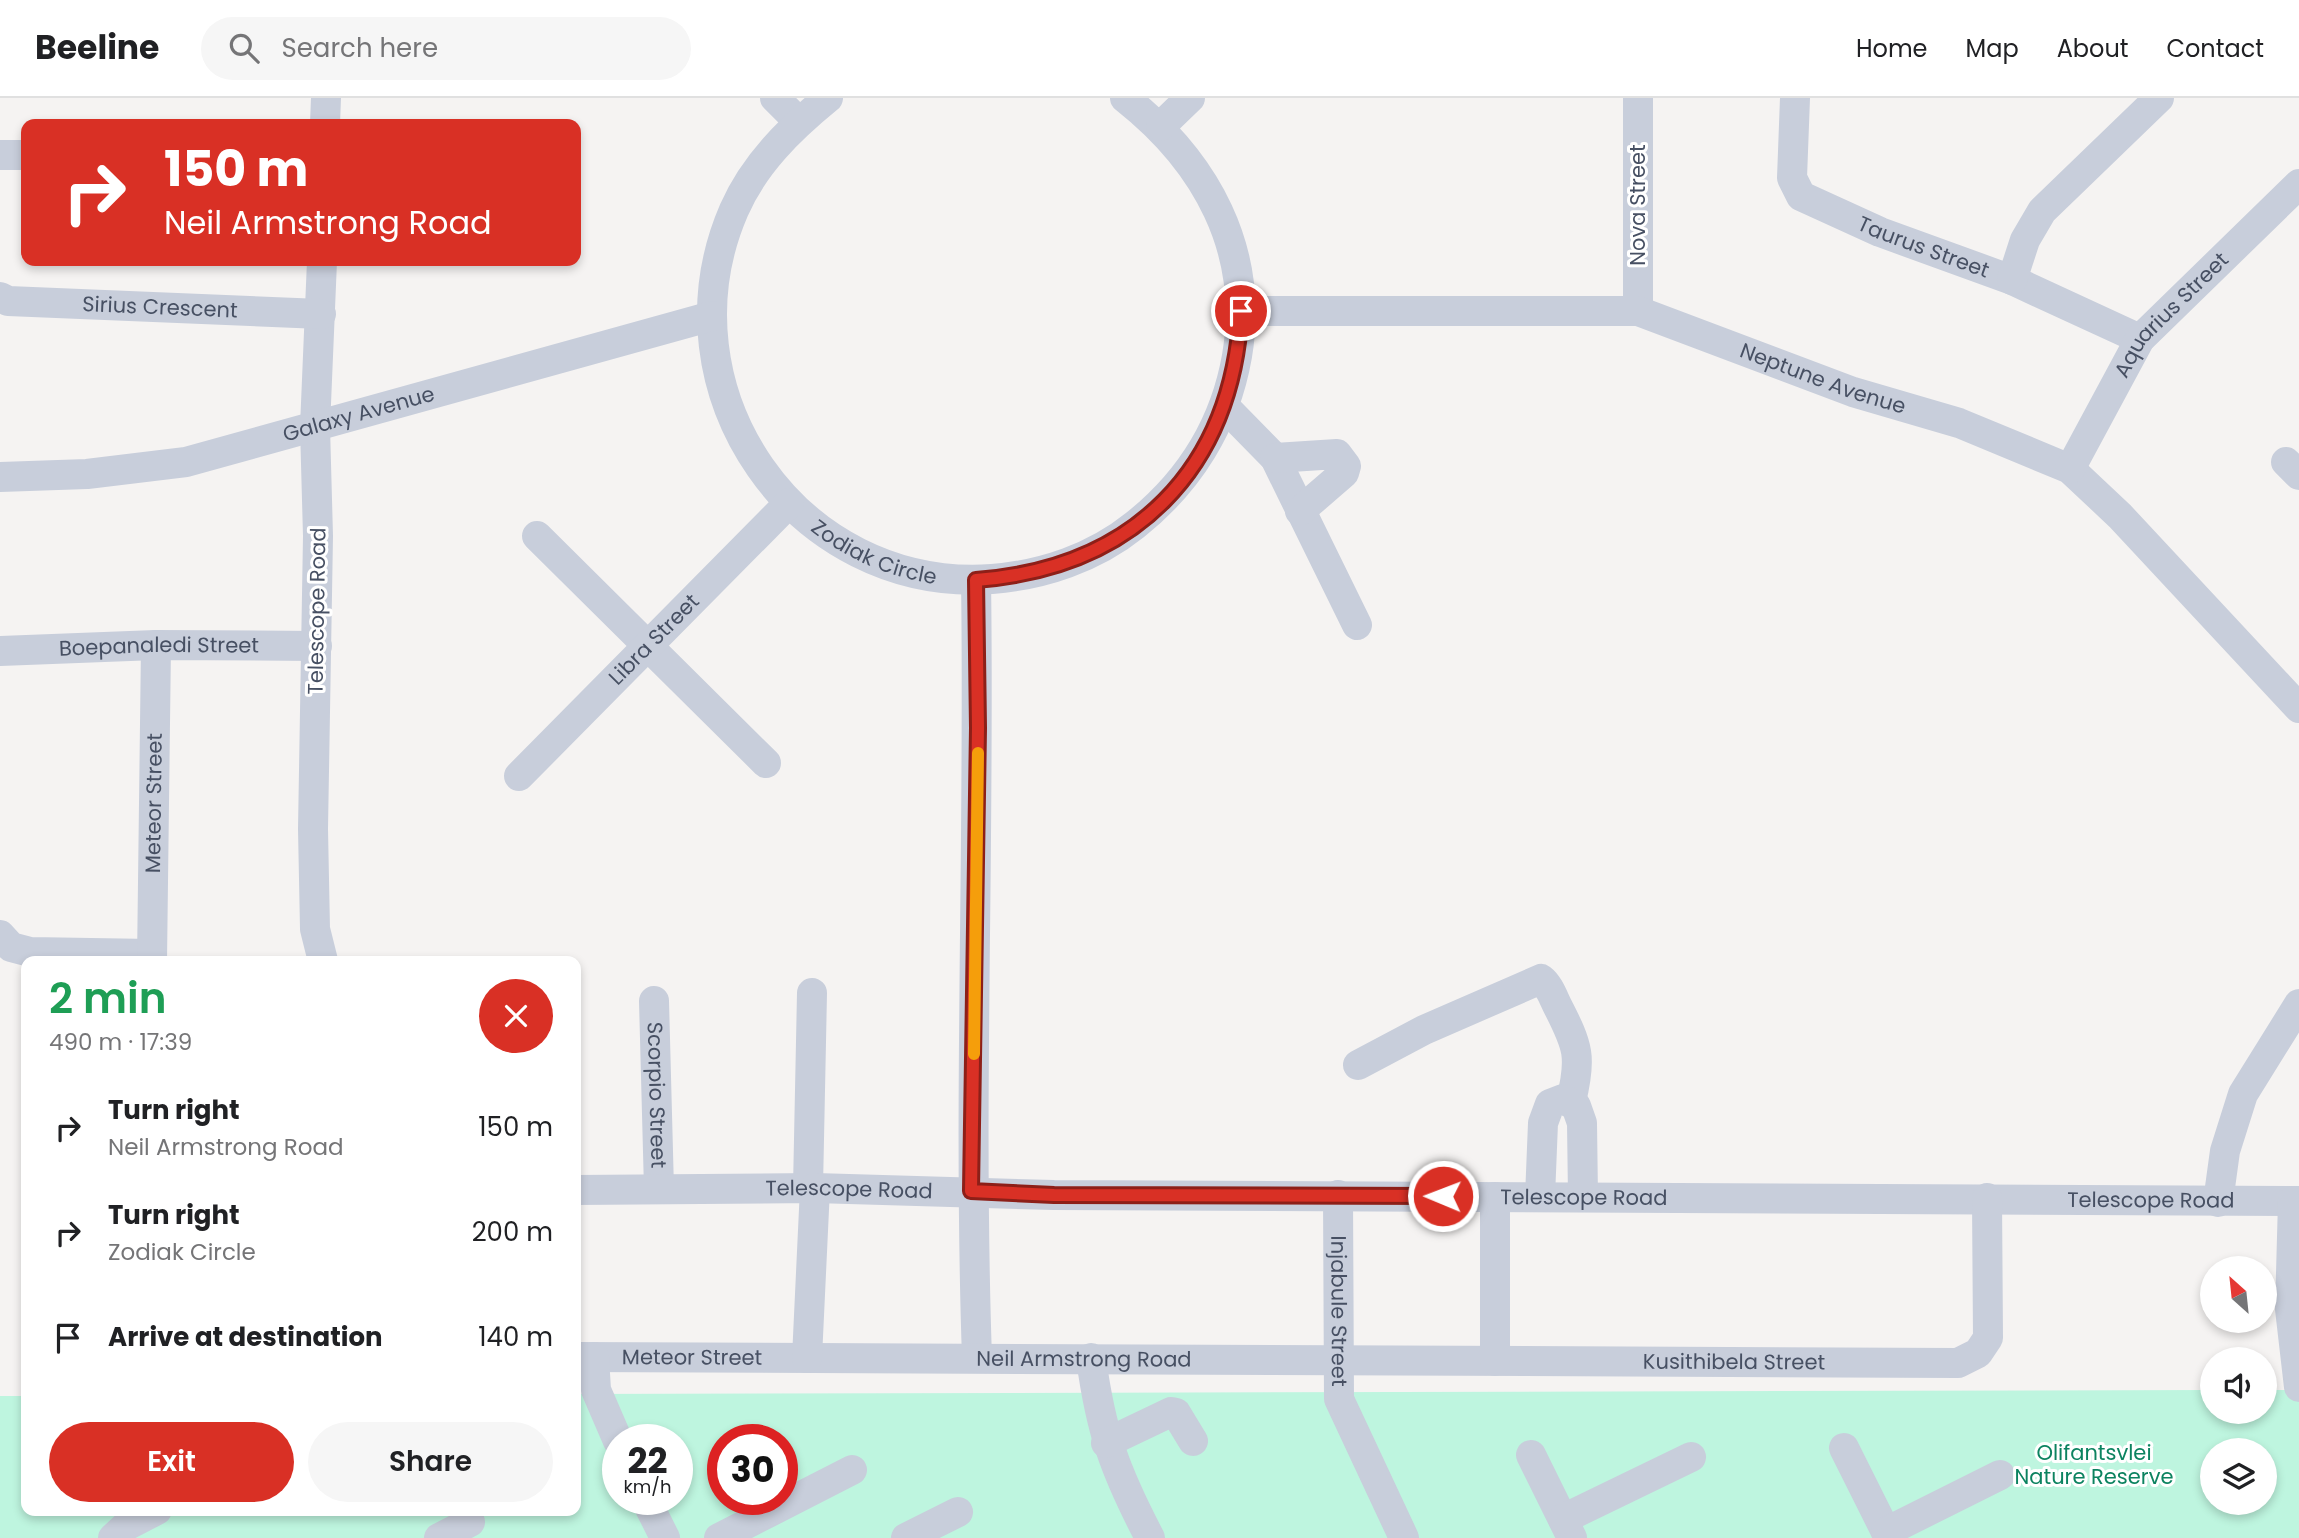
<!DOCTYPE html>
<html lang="en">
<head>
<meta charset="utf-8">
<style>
  body { margin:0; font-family:Poppins,sans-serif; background:#f6f6f6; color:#202124; height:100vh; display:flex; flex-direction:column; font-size:26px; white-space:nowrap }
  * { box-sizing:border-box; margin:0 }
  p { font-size:23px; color:#757577 }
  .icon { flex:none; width:38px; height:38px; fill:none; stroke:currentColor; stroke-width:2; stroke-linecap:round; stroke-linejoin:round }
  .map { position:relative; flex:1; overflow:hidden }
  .sheet { position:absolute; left:21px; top:858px; width:560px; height:560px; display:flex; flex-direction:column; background:#fff; border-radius:14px; box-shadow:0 4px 10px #0003 }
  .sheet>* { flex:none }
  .hud { position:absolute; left:21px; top:21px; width:560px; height:147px; border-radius:14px; box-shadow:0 4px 10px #0003; background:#d93025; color:#fff; overflow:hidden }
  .needle { width:46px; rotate:333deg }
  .controls { position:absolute; left:2200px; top:1158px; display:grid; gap:14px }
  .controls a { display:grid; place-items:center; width:77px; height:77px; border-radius:50%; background:#fff; box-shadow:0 4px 10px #0003; font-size:35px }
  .speed { position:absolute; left:602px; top:1326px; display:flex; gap:14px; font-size:35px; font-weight:700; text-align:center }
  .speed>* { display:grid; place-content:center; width:91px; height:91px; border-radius:50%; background:#fff; box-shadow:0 4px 10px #0003; line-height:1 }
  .speed small { font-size:18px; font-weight:400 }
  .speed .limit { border:10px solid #d22; background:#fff; color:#111 }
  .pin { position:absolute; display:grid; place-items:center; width:60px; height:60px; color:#fff; margin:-30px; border:4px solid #fff; border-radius:50%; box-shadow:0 2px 7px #0007 }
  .me { position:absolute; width:77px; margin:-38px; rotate:271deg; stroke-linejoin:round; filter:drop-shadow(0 0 5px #0008) }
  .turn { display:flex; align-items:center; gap:24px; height:147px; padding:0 28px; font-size:32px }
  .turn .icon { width:91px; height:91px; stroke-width:2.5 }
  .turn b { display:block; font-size:49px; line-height:60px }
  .round { display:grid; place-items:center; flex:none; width:74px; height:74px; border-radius:37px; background:#f6f6f6 }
  .overview { display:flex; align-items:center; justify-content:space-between; height:119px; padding:0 28px }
  h1 { font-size:42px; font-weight:600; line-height:52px; color:#1e9e55 }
  .cta { display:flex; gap:14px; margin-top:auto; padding:14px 28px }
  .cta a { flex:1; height:80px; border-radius:42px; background:#d93025; color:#fff; font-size:28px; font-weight:600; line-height:80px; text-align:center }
  .cta a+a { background:#f6f6f6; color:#202124 }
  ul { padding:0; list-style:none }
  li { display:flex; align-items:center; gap:21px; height:105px; padding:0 28px }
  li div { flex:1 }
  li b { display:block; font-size:26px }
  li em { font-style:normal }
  header { display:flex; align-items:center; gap:42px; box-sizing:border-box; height:98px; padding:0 35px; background:#fff; border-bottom:2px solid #e0e0e0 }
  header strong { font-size:33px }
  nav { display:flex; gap:38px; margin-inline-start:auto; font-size:24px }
  .search { width:490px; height:63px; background:#f6f6f6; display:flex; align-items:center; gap:18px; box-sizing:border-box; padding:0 24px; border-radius:38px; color:#757577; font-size:26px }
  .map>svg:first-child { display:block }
  .green { fill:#bef5df; fill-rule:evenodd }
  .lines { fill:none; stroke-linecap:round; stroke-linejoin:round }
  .minor { stroke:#c8cedb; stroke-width:30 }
  .route-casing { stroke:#8d1f18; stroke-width:18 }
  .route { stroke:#d93025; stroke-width:12 }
  .slow { stroke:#f59e0b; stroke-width:12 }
  .labels { text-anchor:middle; stroke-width:6; stroke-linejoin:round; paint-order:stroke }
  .street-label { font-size:21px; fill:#475063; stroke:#fff }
  .park-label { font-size:21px; fill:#0c8360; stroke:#fff }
</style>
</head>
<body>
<header>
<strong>Beeline</strong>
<div class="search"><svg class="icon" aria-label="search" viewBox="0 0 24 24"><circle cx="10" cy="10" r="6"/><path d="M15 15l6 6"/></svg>Search here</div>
<nav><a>Home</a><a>Map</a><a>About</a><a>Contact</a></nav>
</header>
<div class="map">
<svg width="2299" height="1440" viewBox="0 0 2299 1440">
  <rect width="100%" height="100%" fill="#f5f3f2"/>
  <path class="green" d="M2212,1292V1314H2264L2265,1292H2299V1440H0V1298H26V1412H576V1296ZM618,1342H677V1402H618ZM723,1342H782V1402H723ZM2212,1353H2264V1405H2212Z"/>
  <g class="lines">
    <g class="minor">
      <path d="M775,0L799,24"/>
      <path id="s1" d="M828,0C790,31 754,66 734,112C656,292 796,495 992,481C1043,477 1094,460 1135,427C1189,384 1225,327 1237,258C1255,152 1206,64 1125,0"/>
      <path d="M1638,0V213"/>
      <path id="s2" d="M1795,0L1792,80L1801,98L1880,134L2012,182L2140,241"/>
      <path d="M325,26L326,0"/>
      <path d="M1161,28L1190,0"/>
      <path d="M0,57H26"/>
      <path d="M322,163L315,329L318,438L313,731L315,831L323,863"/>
      <path d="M2012,182L2025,142L2042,113L2159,0"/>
      <path id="s3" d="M0,199L8,203L321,216"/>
      <path id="s4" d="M1240,213H1638L1853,294L1959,325L2070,371L2120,418L2299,610"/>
      <path d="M1224,308L1275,360L1357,527"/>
      <path d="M1275,360L1337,356L1346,368L1344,375L1300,413"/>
      <path d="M2286,364L2299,377"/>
      <path id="s5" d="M2070,371L2140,241L2299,86"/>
      <path id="s6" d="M0,379L87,376L186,364L712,218"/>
      <path d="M537,438L766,665"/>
      <path d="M976,482C980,741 968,1001 977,1260"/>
      <path id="s7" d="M0,553L156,547L317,548"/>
      <path id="s8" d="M519,678L789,405"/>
      <path d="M0,837L11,849L30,854L152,856"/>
      <path id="s9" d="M152,863L156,547"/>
      <path id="s10" d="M654,903L659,1091"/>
      <path d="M1358,967L1424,932L1541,881C1549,887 1553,899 1558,909C1578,948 1582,959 1571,1003"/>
      <path d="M808,1090L812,895"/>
      <path id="s11" d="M576,1092L815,1090L1054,1097L2299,1103"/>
      <path id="s12" d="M1338,1097L1339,1301L1404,1440"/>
      <path d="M1540,1099L1543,1025L1550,1006L1563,1001L1576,1008L1582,1025L1583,1099"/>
      <path d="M2293,1103L2290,1211L2299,1289"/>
      <path d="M2218,1104L2225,1053L2243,996L2299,906"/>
      <path id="s13" d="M576,1259L1958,1265L1978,1255L1988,1240L1987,1100"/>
      <path d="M594,1259L596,1292L618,1343"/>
      <path d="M807,1260L815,1090"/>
      <path d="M1091,1260C1101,1335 1115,1373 1150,1440"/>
      <path d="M1495,1263V1099"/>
      <path d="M1106,1345L1171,1314L1176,1315L1193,1343"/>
      <path d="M1844,1350L1889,1440"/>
      <path d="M1531,1357L1572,1440"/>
      <path d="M646,1402L665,1440"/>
      <path d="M1563,1421L1691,1359"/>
      <path d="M1886,1434L2000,1377"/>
      <path d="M113,1440L126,1428L157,1412"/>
      <path d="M439,1440L470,1424"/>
      <path d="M719,1440L852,1372"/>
      <path d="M906,1440L958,1414"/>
    </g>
  </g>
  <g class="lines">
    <g class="route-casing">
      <path id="route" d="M1241,213C1232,372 1134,470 976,482L978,630L971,1093L1054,1097L1443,1098"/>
    </g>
    <use href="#route" class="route"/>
    <path class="slow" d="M974,956L978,655"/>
  </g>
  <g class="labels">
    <g class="street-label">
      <text transform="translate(1638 107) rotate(-90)" y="7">Nova Street</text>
      <text dy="7" stroke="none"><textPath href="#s2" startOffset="233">Taurus Street</textPath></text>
      <text dy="7" stroke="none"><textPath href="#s3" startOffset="161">Sirius Crescent</textPath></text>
      <text dy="7" stroke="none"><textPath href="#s5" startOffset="186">Aquarius Street</textPath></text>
      <text dy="7" stroke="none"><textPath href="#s4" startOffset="595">Neptune Avenue</textPath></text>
      <text dy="7" stroke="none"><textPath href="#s6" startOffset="366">Galaxy Avenue</textPath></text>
      <text dy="7" stroke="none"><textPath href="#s1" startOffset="564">Zodiak Circle</textPath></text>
      <text transform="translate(317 513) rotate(-89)" y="7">Telescope Road</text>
      <text dy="7" stroke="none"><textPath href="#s8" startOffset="192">Libra Street</textPath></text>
      <text dy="7" stroke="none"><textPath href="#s7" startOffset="159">Boepanaledi Street</textPath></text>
      <text dy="7" stroke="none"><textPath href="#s9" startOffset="158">Meteor Street</textPath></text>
      <text dy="7" stroke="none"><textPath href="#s10" startOffset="94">Scorpio Street</textPath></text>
      <text dy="7" stroke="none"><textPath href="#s11" startOffset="273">Telescope Road</textPath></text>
      <text dy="7" stroke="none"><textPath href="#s11" startOffset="1008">Telescope Road</textPath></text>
      <text dy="7" stroke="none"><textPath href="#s11" startOffset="1575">Telescope Road</textPath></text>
      <text dy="7" stroke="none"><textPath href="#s12" startOffset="116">Injabule Street</textPath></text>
      <text dy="7" stroke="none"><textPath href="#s13" startOffset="508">Neil Armstrong Road</textPath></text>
      <text dy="7" stroke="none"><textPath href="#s13" startOffset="116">Meteor Street</textPath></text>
      <text dy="7" stroke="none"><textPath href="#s13" startOffset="1158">Kusithibela Street</textPath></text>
    </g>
    <g class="park-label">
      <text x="2094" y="1362">Olifantsvlei<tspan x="2094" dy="24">Nature Reserve</tspan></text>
    </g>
  </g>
</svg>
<div class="controls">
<a><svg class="needle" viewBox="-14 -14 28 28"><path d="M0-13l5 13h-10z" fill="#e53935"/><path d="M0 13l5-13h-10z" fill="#757577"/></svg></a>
<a><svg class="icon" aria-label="sound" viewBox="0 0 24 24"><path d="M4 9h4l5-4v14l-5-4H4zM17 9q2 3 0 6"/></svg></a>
<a><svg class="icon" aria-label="layers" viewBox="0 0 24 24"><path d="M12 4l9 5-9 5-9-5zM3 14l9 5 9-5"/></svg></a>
</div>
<div class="speed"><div>22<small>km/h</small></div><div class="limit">30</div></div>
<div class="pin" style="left:1241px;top:213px;background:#d93025"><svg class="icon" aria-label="arrive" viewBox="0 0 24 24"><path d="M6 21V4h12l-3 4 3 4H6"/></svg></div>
<svg class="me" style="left:1443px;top:1098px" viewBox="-20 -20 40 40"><circle r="17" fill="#d93025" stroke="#fff" stroke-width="3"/><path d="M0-11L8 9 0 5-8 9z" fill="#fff"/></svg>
<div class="hud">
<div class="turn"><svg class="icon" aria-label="right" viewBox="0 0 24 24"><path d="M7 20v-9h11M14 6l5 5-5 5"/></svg><div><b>150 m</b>Neil Armstrong Road</div></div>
</div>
<section class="sheet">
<div class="overview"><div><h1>2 min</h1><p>490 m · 17:39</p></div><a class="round" style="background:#d93025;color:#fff"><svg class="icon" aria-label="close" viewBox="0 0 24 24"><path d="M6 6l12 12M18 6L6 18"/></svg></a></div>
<ul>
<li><svg class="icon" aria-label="right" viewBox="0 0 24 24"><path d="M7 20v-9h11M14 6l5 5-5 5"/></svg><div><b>Turn right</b><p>Neil Armstrong Road</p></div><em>150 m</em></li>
<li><svg class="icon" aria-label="right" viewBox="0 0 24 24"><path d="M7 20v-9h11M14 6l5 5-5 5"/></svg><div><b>Turn right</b><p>Zodiak Circle</p></div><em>200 m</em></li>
<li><svg class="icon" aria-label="arrive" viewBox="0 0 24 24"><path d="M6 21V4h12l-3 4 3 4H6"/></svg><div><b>Arrive at destination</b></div><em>140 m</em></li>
</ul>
<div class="cta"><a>Exit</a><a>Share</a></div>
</section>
</div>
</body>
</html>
